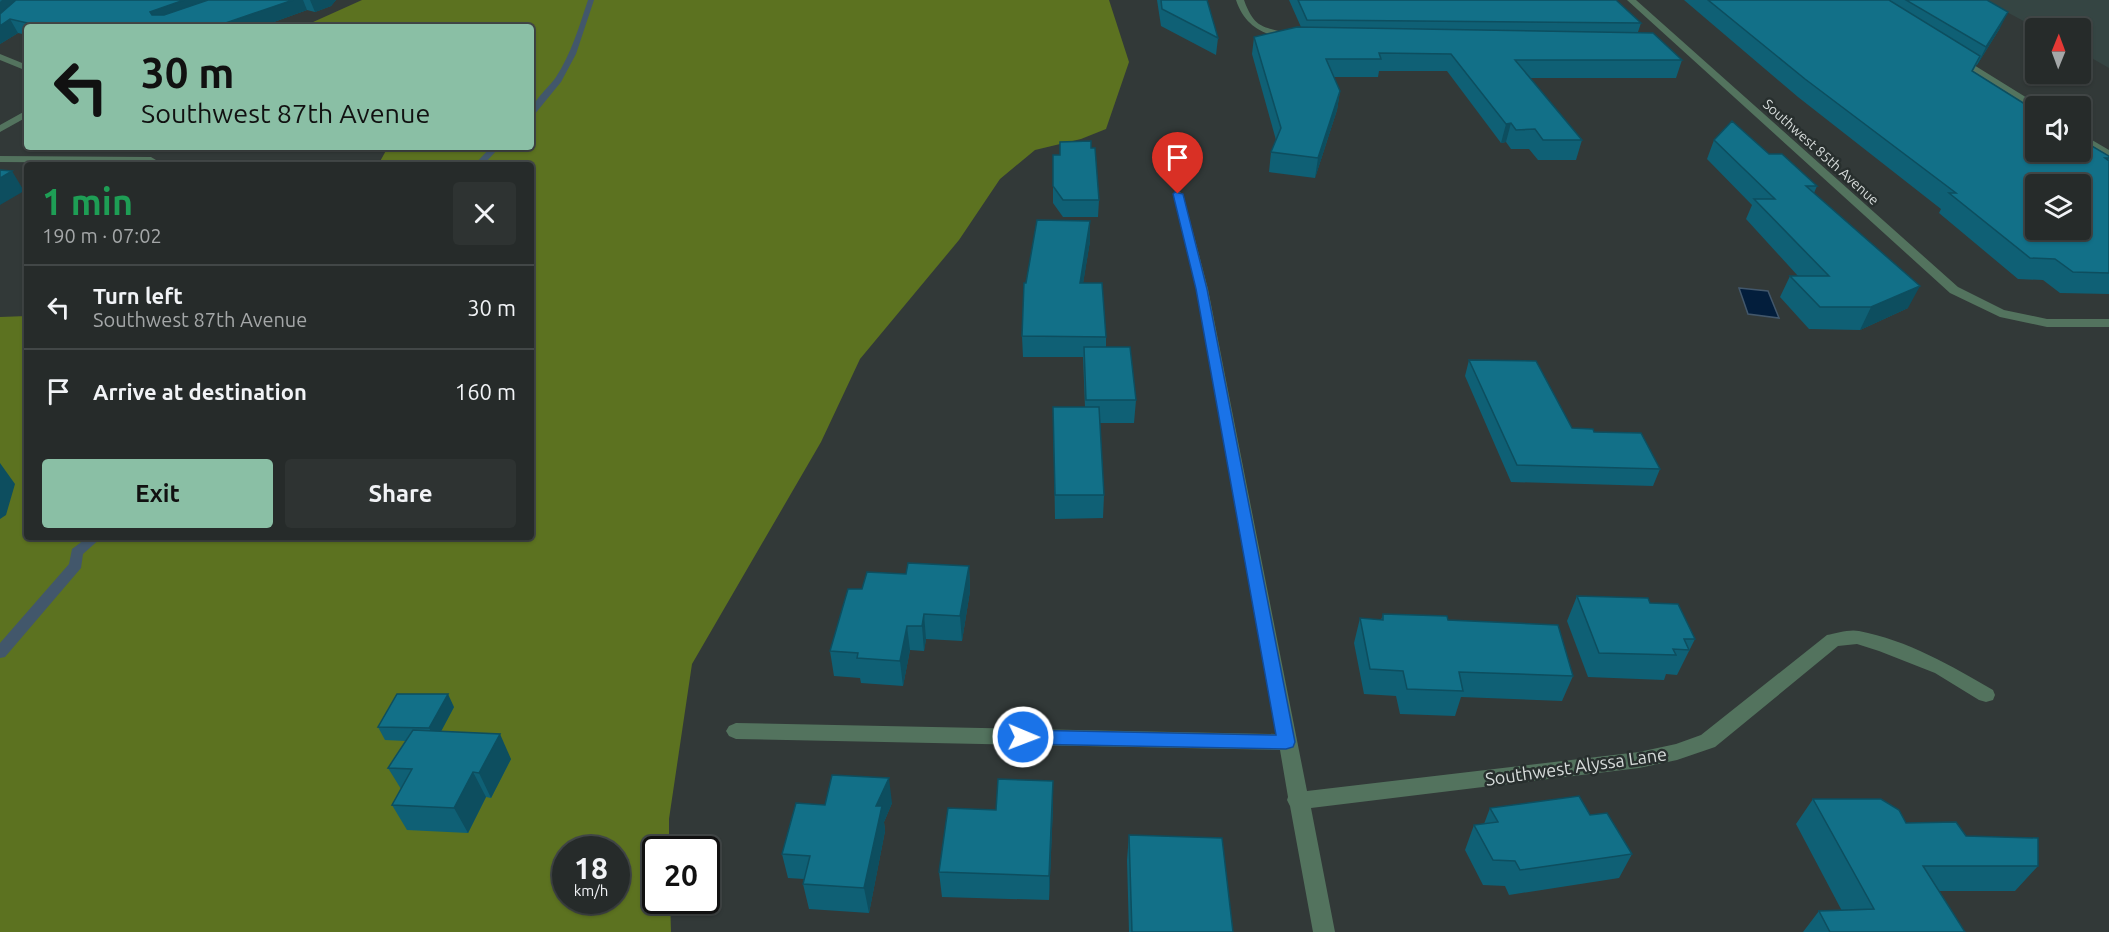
<!DOCTYPE html>
<html lang="en">
<head>
<meta charset="utf-8">
<style>
  body { margin:0; font-family:Ubuntu,sans-serif; background:#2e3332; color:#f1f3f6; height:100vh; display:flex; flex-direction:column; font-size:22px; white-space:nowrap }
  * { box-sizing:border-box; margin:0 }
  p { font-size:20px; color:#a4a7a8 }
  .icon { flex:none; width:33px; height:33px; fill:none; stroke:currentColor; stroke-width:2; stroke-linecap:round; stroke-linejoin:round }
  .map { position:relative; flex:1; overflow:hidden }
  .panel { position:absolute; left:24px; top:162px; width:510px; height:378px; display:flex; flex-direction:column; background:#262b2a; border-radius:6px; box-shadow:0 2px 4px #0004,0 0 0 2px #424747 }
  .panel>* { flex:none }
  .top-card { position:absolute; left:24px; top:24px; width:510px; height:126px; border-radius:6px; box-shadow:0 2px 4px #0004,0 0 0 2px #424747; background:#8abfa5; color:#111; overflow:hidden }
  .needle { width:39px; rotate:1deg }
  .fabs { position:absolute; left:2025px; top:18px; display:grid; gap:12px }
  .fabs a { display:grid; place-items:center; width:66px; height:66px; border-radius:6px; background:#262b2a; box-shadow:0 2px 4px #0004,0 0 0 2px #424747; font-size:30px }
  .speed { position:absolute; left:552px; top:836px; display:flex; gap:12px; font-size:30px; font-weight:700; text-align:center }
  .speed>* { display:grid; place-content:center; width:78px; height:78px; border-radius:50%; background:#262b2a; box-shadow:0 2px 4px #0004,0 0 0 2px #424747; line-height:1 }
  .speed small { font-size:15px; font-weight:400 }
  .speed .limit { border:3px solid #111; border-radius:9px; background:#fff; color:#111 }
  .pin { position:absolute; display:grid; place-items:center; width:51px; height:51px; color:#fff; margin:-62px -26px; border-radius:50% 50% 50% 0; rotate:-45deg; box-shadow:0 0 6px #0007 }
  .pin .icon { rotate:45deg }
  .me { position:absolute; width:66px; margin:-33px; rotate:91deg; stroke-linejoin:round; filter:drop-shadow(0 0 4px #0008) }
  .turn { display:flex; align-items:center; gap:21px; height:126px; padding:0 18px; font-size:27px }
  .turn .icon { width:78px; height:78px; stroke-width:2.5 }
  .turn b { display:block; font-size:42px; line-height:51px }
  .round { display:grid; place-items:center; flex:none; width:63px; height:63px; border-radius:6px; background:#2e3332 }
  .headline { display:flex; align-items:center; justify-content:space-between; height:102px; padding:0 18px }
  h1 { font-size:36px; font-weight:700; line-height:45px; color:#1e9e55 }
  .action { display:flex; gap:12px; margin-top:auto; padding:12px 18px }
  .action a { flex:1; height:69px; border-radius:6px; background:#8abfa5; color:#111; font-size:24px; font-weight:700; line-height:69px; text-align:center }
  .action a+a { background:#2e3332; color:#f1f3f6 }
  ul { padding:0; list-style:none }
  li { display:flex; align-items:center; gap:18px; height:84px; padding:0 18px; border-top:2px solid #424747 }
  li div { flex:1 }
  li b { display:block; font-size:22px }
  li em { font-style:normal }
  .map>svg:first-child { display:block }
  .built { fill:#354543 }
  .forest { fill:#5c7220; fill-rule:evenodd }
  .water { fill:#031e3c; stroke:#42576b; stroke-width:1.5 }
  .lines { fill:none; stroke-linecap:round; stroke-linejoin:round }
  .stream { fill:#42576b; fill-rule:evenodd }
  .minor { fill:#53735e; fill-rule:evenodd }
  .wall { fill:#0f6075 }
  .shaded-wall { fill:#0d4e5f }
  .building { fill:#127088; stroke:#0d4e5f; stroke-width:1.5; fill-rule:evenodd }
  .route { fill:#1a73e8; stroke:#114b97; stroke-width:1.5 }
  .labels { text-anchor:middle; stroke-width:5; stroke-linejoin:round; paint-order:stroke }
  .far-street-label { font-size:14px; fill:#d6dbda; stroke:#282f2e }
  .near-street-label { font-size:18px; fill:#d6dbda; stroke:#282f2e }
</style>
</head>
<body>
<div class="map">
<svg width="2109" height="932" viewBox="0 0 2109 932">
  <rect width="100%" height="100%" fill="#323938"/>
  <path class="built" d="M1984,0H2109V68L2081,52L2080,28H2037Z"/>
  <path class="forest" d="M362,0H1109L1129,62L1106,129L1081,139L1035,150L1000,179L959,240L860,359L821,442L692,664L669,819V849H656V900H670L671,932H0V317L27,316V537H531V165H378L388,147H531V27H302ZM566,849H616V900H566Z"/>
  <path class="water" d="M1739,288L1768,291L1779,318L1748,314Z"/>
  <g class="lines">
    <path class="stream" d="M588,0H594L576,54L561,82L534,115H531C531,101 548,89 556,77C571,54 579,27 588,0Z
      M491,147H500L483,165H474Z
      M88,537H102L83,554L81,568L5,657L0,658V643L69,564L72,549Z"/>
    <path class="minor" d="M1236,0H1244C1257,37 1271,23 1295,38L1291,40C1264,35 1245,27 1236,0Z
      M1627,0H1636L1958,287L2004,310L2047,319H2109V327H2047L2000,317L1950,293Z
      M0,54L27,65V71L0,60Z
      M1955,57H1961L2040,106H2036V111L2033,110L1955,61Z
      M27,110V117L0,132V125Z
      M2080,133L2109,150V157L2080,141Z
      M0,156L151,157L156,160L151,163L0,162Z
      M1178,191L1183,194L1208,289L1307,791L1639,752L1676,744L1701,735L1827,635C1836,633 1850,629 1859,631C1907,640 1952,666 1993,690L1995,695L1993,700L1986,702L1979,700L1935,673L1879,651L1857,644L1838,646L1715,747L1677,760L1639,768L1311,808L1335,932H1313L1290,806L1287,800L1288,797L1280,750L736,739L729,736L726,731L729,726L736,723L1277,734L1196,289L1173,194Z"/>
  </g>
  <path class="wall" d="M0,0H336L331,6L315,12L307,10L260,27H27V35L18,33L0,44Z
    M1157,0H1207L1218,38L1216,55L1161,26Z
    M1289,0H1616L1641,23L1638,32L1682,60L1676,78H1530L1582,140L1576,160H1538L1529,149H1511L1506,142L1501,143L1447,71H1379L1378,77H1334L1340,91L1337,110L1315,178L1269,172L1271,152L1276,140L1252,54L1254,37L1301,27Z
    M1684,0H1987L2000,28L1977,65V64L1973,71L2109,156V294L2060,293L2043,280L2018,279L1939,213L1941,209L1798,97Z
    M1714,140L1769,154L1817,186L1814,193L1908,308L1860,330L1809,329L1780,297L1790,276H1798L1746,219L1752,205L1707,159Z
    M1053,155L1099,200L1098,217H1063L1053,203Z
    M1090,241L1083,283L1106,337V347L1136,400L1134,423H1100L1104,495L1103,518L1055,519L1053,407H1085L1083,357H1023L1022,336L1026,283Z
    M1469,360L1572,428L1594,432L1660,469L1653,486L1511,482L1465,376Z
    M969,566L970,591L962,641L926,639L924,651L910,650L903,686L861,683L860,678L834,676L830,651L862,589L906,574Z
    M1577,596L1650,603L1695,639L1677,675L1666,674L1664,680L1588,677L1567,621Z
    M1383,614L1448,620L1573,676L1562,701L1461,697L1455,716L1400,714L1396,696L1364,694L1354,643L1360,618L1381,620Z
    M454,707L441,731L511,759L491,798L486,797L468,833L407,830L392,805L401,789L388,768L406,741L385,740L378,727Z
    M1053,781V806L1049,900L942,897L939,872L996,810Z
    M1813,799L1906,823L1966,836L2038,866L2015,891H1939L1965,932H1803L1819,911H1842L1796,824Z
    M892,803L884,822L885,831L869,913L809,909L803,884L804,879L788,878L782,854L825,805Z
    M1490,808L1590,815L1632,854L1619,878L1509,895L1505,886L1483,885L1465,850L1474,825L1484,824Z
    M1129,835L1233,932H1129L1127,860Z"/>
  <path class="shaded-wall" d="M2,0H23L0,23V2Z
    M184,0H226L156,26L150,12Z
    M293,0H303L307,10L260,27H214Z
    M310,0H336L331,6L315,12Z
    M2008,12L2000,28L1977,65L1986,47Z
    M10,19L18,33L0,44V26Z
    M74,23L76,27H60Z
    M1340,91L1337,110L1315,178L1318,158Z
    M1511,123L1506,142L1501,143L1506,124Z
    M12,171L24,191L0,205V178Z
    M1090,221V241L1080,303V283Z
    M1920,286L1908,308L1860,330L1871,307Z
    M0,463L15,484L6,515L0,519Z
    M969,566L970,591L962,641L960,616Z
    M924,614L926,639L924,651L922,626Z
    M907,626L910,650L903,686L900,661Z
    M448,694L454,707L436,741L429,728Z
    M500,734L511,759L491,798L479,773Z
    M473,772L486,797L468,833L454,808Z
    M889,778L892,803L884,822L885,831L869,913L864,888L876,806Z
    M1053,781V806L1049,900V876Z"/>
  <path class="building" d="M16,0H184L150,12L152,15H164L208,0H293L214,27H95L74,23L60,27H45L10,19L0,26V14Z
    M1161,0H1207L1218,38L1162,9Z
    M1298,0H1616L1641,23L1307,20Z
    M1708,0H1889L1980,56L1972,71L2036,111V152H2080V139L2109,156V158H2105L2109,161V273L2073,272L2055,259L2030,258L1949,193H1956L1805,79ZM2036,184H2080V230H2036Z
    M1906,0H1987L2008,12L1986,47Z
    M1297,27L1653,33L1682,60H1515L1582,140H1543L1535,129L1516,130L1511,123L1506,124L1451,54L1379,53L1381,59H1326L1340,91L1318,158L1271,152L1281,128L1254,37Z
    M1732,121L1769,154H1782L1817,186H1806L1920,286L1871,307H1820L1790,276H1829L1754,199H1775L1714,140Z
    M1091,141V148H1095L1099,200H1063L1053,186V155H1060V142Z
    M0,170L12,171L0,178Z
    M1037,220L1090,221L1080,283H1102L1106,337L1022,336L1024,283H1026Z
    M1084,347H1130L1136,400H1086Z
    M1469,360L1536,361L1572,428L1593,429L1594,432L1641,433L1660,469L1517,465Z
    M1053,407H1099L1104,495H1055Z
    M908,563L969,566L960,616L924,614L922,626H907L900,661L857,658L858,653L830,651L848,589H862L867,572L906,574Z
    M1577,596L1648,598L1650,603L1678,604L1695,639H1684L1689,650L1673,649L1676,655L1599,653Z
    M1383,614L1447,616L1448,620L1558,625L1573,676L1459,672L1463,691L1407,689L1403,671L1370,669L1360,618L1383,620Z
    M397,694H448L429,728L378,727Z
    M413,730L500,734L479,773L473,772L454,808L392,805L412,769L388,768Z
    M832,775L889,778L876,806H882L864,888L803,884L810,856L782,854L796,803L825,805Z
    M998,779L1053,781L1049,876L939,872L948,808L996,810Z
    M1579,796L1590,815L1607,813L1632,854L1520,870L1515,861L1493,860L1474,825L1498,822L1490,808Z
    M1813,799H1881L1899,810L1906,823L1956,822L1966,836L2038,838V866H1923L1965,932H1830L1819,911L1874,909Z
    M1129,835L1222,838L1233,932H1132Z"/>
  <path class="route" d="M1175,192L1183,194L1207,289L1295,742L1293,747L1286,749L1023,744L1017,742L1015,737L1017,732L1023,730L1276,735L1196,289L1173,194Z"/>
  <g class="labels">
    <g class="far-street-label">
      <text transform="translate(1821 152) rotate(42)" y="5">Southwest 85th Avenue</text>
    </g>
    <g class="near-street-label">
      <text transform="translate(1576 767) rotate(-8)" y="6">Southwest Alyssa Lane</text>
    </g>
  </g>
</svg>
<div class="fabs">
<a><svg class="needle" viewBox="-14 -14 28 28"><path d="M0-13l5 13h-10z" fill="#e53935"/><path d="M0 13l5-13h-10z" fill="#a4a7a8"/></svg></a>
<a><svg class="icon" aria-label="sound" viewBox="0 0 24 24"><path d="M4 9h4l5-4v14l-5-4H4zM17 9q2 3 0 6"/></svg></a>
<a><svg class="icon" aria-label="layers" viewBox="0 0 24 24"><path d="M12 4l9 5-9 5-9-5zM3 14l9 5 9-5"/></svg></a>
</div>
<div class="speed"><div>18<small>km/h</small></div><div class="limit">20</div></div>
<div class="pin" style="left:1178px;top:194px;background:#d93025"><svg class="icon" aria-label="arrive" viewBox="0 0 24 24"><path d="M6 21V4h12l-3 4 3 4H6"/></svg></div>
<svg class="me" style="left:1023px;top:737px" viewBox="-20 -20 40 40"><circle r="17" fill="#1a73e8" stroke="#fff" stroke-width="3"/><path d="M0-11L8 9 0 5-8 9z" fill="#fff"/></svg>
<div class="top-card">
<div class="turn"><svg class="icon" aria-label="left" viewBox="0 0 24 24"><path d="M17 20v-9H6M10 6l-5 5 5 5"/></svg><div><b>30 m</b>Southwest 87th Avenue</div></div>
</div>
<section class="panel">
<div class="headline"><div><h1>1 min</h1><p>190 m · 07:02</p></div><a class="round"><svg class="icon" aria-label="close" viewBox="0 0 24 24"><path d="M6 6l12 12M18 6L6 18"/></svg></a></div>
<ul>
<li><svg class="icon" aria-label="left" viewBox="0 0 24 24"><path d="M17 20v-9H6M10 6l-5 5 5 5"/></svg><div><b>Turn left</b><p>Southwest 87th Avenue</p></div><em>30 m</em></li>
<li><svg class="icon" aria-label="arrive" viewBox="0 0 24 24"><path d="M6 21V4h12l-3 4 3 4H6"/></svg><div><b>Arrive at destination</b></div><em>160 m</em></li>
</ul>
<div class="action"><a>Exit</a><a>Share</a></div>
</section>
</div>
</body>
</html>
